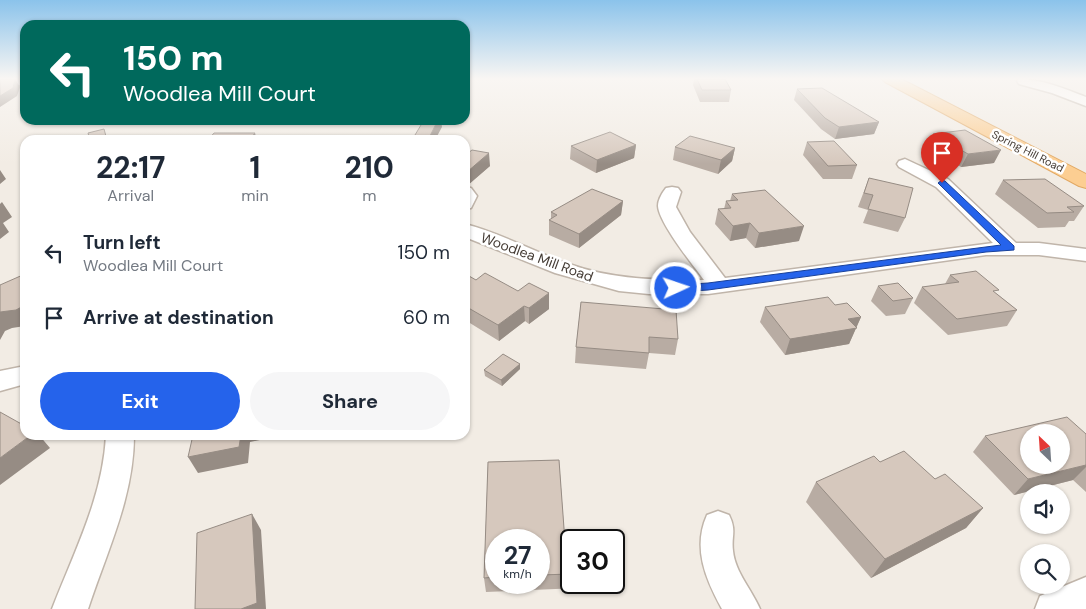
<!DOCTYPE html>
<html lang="en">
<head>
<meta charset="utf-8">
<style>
  body { margin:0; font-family:"DM Sans",sans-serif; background:#f6f6f7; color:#1f2937; height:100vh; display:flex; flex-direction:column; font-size:19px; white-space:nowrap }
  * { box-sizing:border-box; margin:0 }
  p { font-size:16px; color:#747a83 }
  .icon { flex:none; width:28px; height:28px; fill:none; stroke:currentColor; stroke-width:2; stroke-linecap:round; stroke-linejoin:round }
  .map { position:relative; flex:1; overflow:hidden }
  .details { position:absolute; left:20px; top:135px; width:450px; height:305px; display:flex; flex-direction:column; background:#fff; border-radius:15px; box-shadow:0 1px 4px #0004 }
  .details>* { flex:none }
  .banner { position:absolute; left:20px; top:20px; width:450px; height:105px; border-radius:15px; box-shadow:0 1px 4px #0004; background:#00695c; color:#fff; overflow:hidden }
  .needle { width:32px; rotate:335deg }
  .buttons { position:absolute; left:1020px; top:424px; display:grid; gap:10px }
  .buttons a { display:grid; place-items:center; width:50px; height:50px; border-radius:50%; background:#fff; box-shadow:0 1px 4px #0004; font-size:25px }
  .speed { position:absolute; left:485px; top:529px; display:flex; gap:10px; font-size:25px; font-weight:700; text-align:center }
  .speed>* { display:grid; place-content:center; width:65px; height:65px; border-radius:50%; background:#fff; box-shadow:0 1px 4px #0004; line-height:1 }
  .speed small { font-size:12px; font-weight:400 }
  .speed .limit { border:2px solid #111; border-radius:8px; background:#fff; color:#111 }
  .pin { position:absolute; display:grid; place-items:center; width:42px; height:42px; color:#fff; margin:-51px -21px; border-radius:50% 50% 50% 0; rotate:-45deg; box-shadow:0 0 5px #0007 }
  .pin .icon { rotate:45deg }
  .me { position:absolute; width:55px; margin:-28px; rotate:87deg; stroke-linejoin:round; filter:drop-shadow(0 0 4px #0008) }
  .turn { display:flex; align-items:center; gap:18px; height:105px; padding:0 20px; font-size:22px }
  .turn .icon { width:65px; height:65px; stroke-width:2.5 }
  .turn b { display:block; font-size:35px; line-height:42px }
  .eta { display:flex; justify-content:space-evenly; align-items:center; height:85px; text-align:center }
  .eta b { font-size:30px; font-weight:700; line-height:35px }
  .primary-button { display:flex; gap:10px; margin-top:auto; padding:10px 20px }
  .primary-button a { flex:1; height:58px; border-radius:30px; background:#2563eb; color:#fff; font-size:20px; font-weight:700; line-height:58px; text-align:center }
  .primary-button a+a { background:#f6f6f7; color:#1f2937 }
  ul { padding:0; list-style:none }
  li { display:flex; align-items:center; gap:15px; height:65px; padding:0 20px }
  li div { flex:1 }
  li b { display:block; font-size:19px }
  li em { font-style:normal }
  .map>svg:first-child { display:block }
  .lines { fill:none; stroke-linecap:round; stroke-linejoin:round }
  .minor-casing { stroke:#c0b5aa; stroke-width:3 }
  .major-casing { stroke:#e1a863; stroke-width:2 }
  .minor { fill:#fff; fill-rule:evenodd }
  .major { fill:#fcce92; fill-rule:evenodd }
  .wall { fill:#b8aca3; fill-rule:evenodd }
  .shaded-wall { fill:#968c84 }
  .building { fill:#d6c8bd; stroke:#968c84; fill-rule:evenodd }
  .route { fill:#2563eb; stroke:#184099 }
  .labels { text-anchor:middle; stroke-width:5; stroke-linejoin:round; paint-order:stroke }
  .far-street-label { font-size:11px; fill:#443b34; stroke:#fff }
  .street-label { font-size:14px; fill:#443b34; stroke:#fff }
</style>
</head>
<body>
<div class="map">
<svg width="1086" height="609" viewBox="0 0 1086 609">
  <rect width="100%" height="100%" fill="#f2ece4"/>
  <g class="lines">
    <g class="minor-casing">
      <path id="minor" d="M0,79H25V85H0Z
        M1018,79C1042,79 1065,89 1086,97V106L1052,93L1019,84L1017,81Z
        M905,159L948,179L1016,243H1039L1086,249V261L1039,255H986L708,294H649L619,291L555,273L465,237V224C501,233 534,252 569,264C613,280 658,280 704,280C693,265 659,223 658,206C658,200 662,193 666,188L672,187L678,188L681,192L676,207L690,232L725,278L993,243L936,187L899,167L897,164L899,161Z
        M465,187L471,188L477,196L471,208L465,209Z
        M25,366V384L0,391V371Z
        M106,435H134C134,497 107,551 88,609H52C74,552 103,497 106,435Z
        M718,511L729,515C737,531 731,536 733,551C735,572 752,590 760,609H722C706,580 692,548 707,515Z
        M1086,577V609H1035L1040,596Z"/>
    </g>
    <g class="major-casing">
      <path id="major" d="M882,79H901L1086,174V188L1079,186L885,82Z"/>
    </g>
    <use href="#minor" class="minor"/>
    <use href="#major" class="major"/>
  </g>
  <path class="wall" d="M694,79H725L731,90L729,102H700L693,85Z
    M797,89L879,122L874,134L835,139L821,129L794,100Z
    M933,134L994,163L961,167L928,147Z
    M807,142L857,165L852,179H823L803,155Z
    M636,145L634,158L596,173L570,159L571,146Z
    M675,147L735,148L732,161L718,174L673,160Z
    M465,152L468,153L490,166L468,185L465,184Z
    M869,178L905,218L898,232L863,223L868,210L858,207Z
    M1003,180L1084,206L1074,221H1069L1065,227L1038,228L995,194Z
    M732,194L799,241L755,248L746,238L730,241L715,224L718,209H724L726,201H730Z
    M623,201L621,215L579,248L549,235V220L551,219V212Z
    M950,275L997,294L1017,310L1007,326L948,335L914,303L922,287L945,284Z
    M465,278L476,280L549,309L529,324L525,321L499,341L465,320Z
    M878,286L913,298L905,314L886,316L871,301Z
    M581,302L678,339L675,355L649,353L646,369L575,363L576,347Z
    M765,307L861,317L849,344L785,355L760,322Z
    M520,364V369L502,386L485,376L484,370Z
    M1086,434V492L1073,480L1014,495L973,452L985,436Z
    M559,460L565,542H571V582H580L579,588L486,592L484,578L488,462ZM496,540H539V582H496Z
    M880,462L935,479L983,508L966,528L871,578L806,502L816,482Z"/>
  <path class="shaded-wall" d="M15,79L20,87L17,96L0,107V96Z
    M438,120H441L442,127L435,140H428Z
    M879,122L874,134L835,139L839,127Z
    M255,133L257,140H249Z
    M636,145L634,158L596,173L597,160Z
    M735,148L732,161L718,174L721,160Z
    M1001,150L994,163L961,167L968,154Z
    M489,153L490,166L468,185L467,172Z
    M0,170L6,179L0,184Z
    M623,201L621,215L579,248V234Z
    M2,202L12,217L3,223L9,232L0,239V204Z
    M750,223L746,238L730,241L733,226Z
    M804,226L799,241L755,248L759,233Z
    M549,293V309L529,324V308Z
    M25,305V326L12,328L5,331L0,340V312Z
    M524,306L525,321L499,341L498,325Z
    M861,317L849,344L785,355L790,339L848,319Z
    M520,364V369L502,386L501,380Z
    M31,435H39L50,448L0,485V458Z
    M241,435H274V437L250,442L248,463L198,473L188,457Z
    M1086,465V467L1073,480L1014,495L1028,479Z
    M983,508L966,528L871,578L885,559Z
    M252,514L261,530L266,609H241Z"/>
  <path class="building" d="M0,79H15L13,88L0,96Z
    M697,79H725L731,90H702Z
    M822,88L879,122L839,127L825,118L797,89Z
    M424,120H438L428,140H412Z
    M104,129L107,140H90L88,133Z
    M965,130L1001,150L968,154L933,134Z
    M610,132L636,145L597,160L571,146Z
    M214,133H255L249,140H208Z
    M690,136L735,148L721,160L675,147Z
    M834,141L857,165L828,166L807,142Z
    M472,150L489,153L467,172H465V152L468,153Z
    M869,178L913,188L905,218L868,209L873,195L864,193Z
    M1045,179L1084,206L1067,207L1074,212L1047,213L1003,180Z
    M592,189L623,201L579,234L549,220L557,215L551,212Z
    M765,190L804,226L759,233L750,223L733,226L718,209L731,208L726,201L738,200L732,194Z
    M976,271L999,290L993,291L1017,310L957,319L922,287L959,282L950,275Z
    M485,273L518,291L529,283L549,293L529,308L524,306L498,325L465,306V278L469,276L476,280Z
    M25,274V305L16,310L0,312V285Z
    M898,283L913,298L893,301L878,286Z
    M828,297L835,305L847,303L861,317L848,319L857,328L790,339L765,307Z
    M581,302L676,310L678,339L649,337V353L576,347Z
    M503,354L520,364L501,380L484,370Z
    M0,412L25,426V435H31L0,458Z
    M1067,417L1086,434V465L1028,479L985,436ZM1029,432H1061V465H1029Z
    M193,435H241L239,447L188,457Z
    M904,451L935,479L945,474L983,508L885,559L816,482L874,456L880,462Z
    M559,460L565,542H571V574L539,575V540H496V577L484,578L488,462Z
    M252,514L257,603L241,609H195L197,533Z"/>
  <linearGradient id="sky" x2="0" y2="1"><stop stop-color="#8bc3eb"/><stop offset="0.48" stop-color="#f9f6f3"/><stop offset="1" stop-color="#f9f6f3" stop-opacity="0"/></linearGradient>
  <rect width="1086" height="164" fill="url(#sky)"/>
  <path class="route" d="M942,180L945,181L1014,246V250L986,252L708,290L676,292L671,288L676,285L708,283L1001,245L939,184L938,183Z"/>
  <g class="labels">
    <g class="far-street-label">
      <text transform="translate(1028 151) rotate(27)" y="4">Spring Hill Road</text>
    </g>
    <g class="street-label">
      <text transform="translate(537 257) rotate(20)" y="5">Woodlea Mill Road</text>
    </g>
  </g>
</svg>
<div class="buttons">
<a><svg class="needle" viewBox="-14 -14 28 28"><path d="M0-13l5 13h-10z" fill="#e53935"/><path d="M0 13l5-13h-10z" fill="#747a83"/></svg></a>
<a><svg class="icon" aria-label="sound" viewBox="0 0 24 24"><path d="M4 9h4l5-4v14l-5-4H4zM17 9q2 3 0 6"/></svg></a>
<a><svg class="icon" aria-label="search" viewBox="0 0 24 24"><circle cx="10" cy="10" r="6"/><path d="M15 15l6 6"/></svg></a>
</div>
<div class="speed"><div>27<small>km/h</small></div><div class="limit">30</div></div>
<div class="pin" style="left:942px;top:183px;background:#d93025"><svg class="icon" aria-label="arrive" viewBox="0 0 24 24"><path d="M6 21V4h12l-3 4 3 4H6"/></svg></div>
<svg class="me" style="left:676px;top:288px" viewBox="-20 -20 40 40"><circle r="17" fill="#2563eb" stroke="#fff" stroke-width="3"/><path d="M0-11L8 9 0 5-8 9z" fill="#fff"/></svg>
<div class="banner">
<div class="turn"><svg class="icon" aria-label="left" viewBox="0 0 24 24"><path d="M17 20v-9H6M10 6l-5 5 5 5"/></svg><div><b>150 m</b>Woodlea Mill Court</div></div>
</div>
<section class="details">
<div class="eta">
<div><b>22:17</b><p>Arrival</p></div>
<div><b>1</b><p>min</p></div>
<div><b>210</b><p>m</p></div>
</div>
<ul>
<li><svg class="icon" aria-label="left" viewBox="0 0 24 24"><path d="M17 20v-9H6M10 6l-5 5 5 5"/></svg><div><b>Turn left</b><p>Woodlea Mill Court</p></div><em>150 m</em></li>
<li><svg class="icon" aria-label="arrive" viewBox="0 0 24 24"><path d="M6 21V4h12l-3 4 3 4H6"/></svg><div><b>Arrive at destination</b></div><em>60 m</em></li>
</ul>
<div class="primary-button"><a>Exit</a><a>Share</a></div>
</section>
</div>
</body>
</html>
